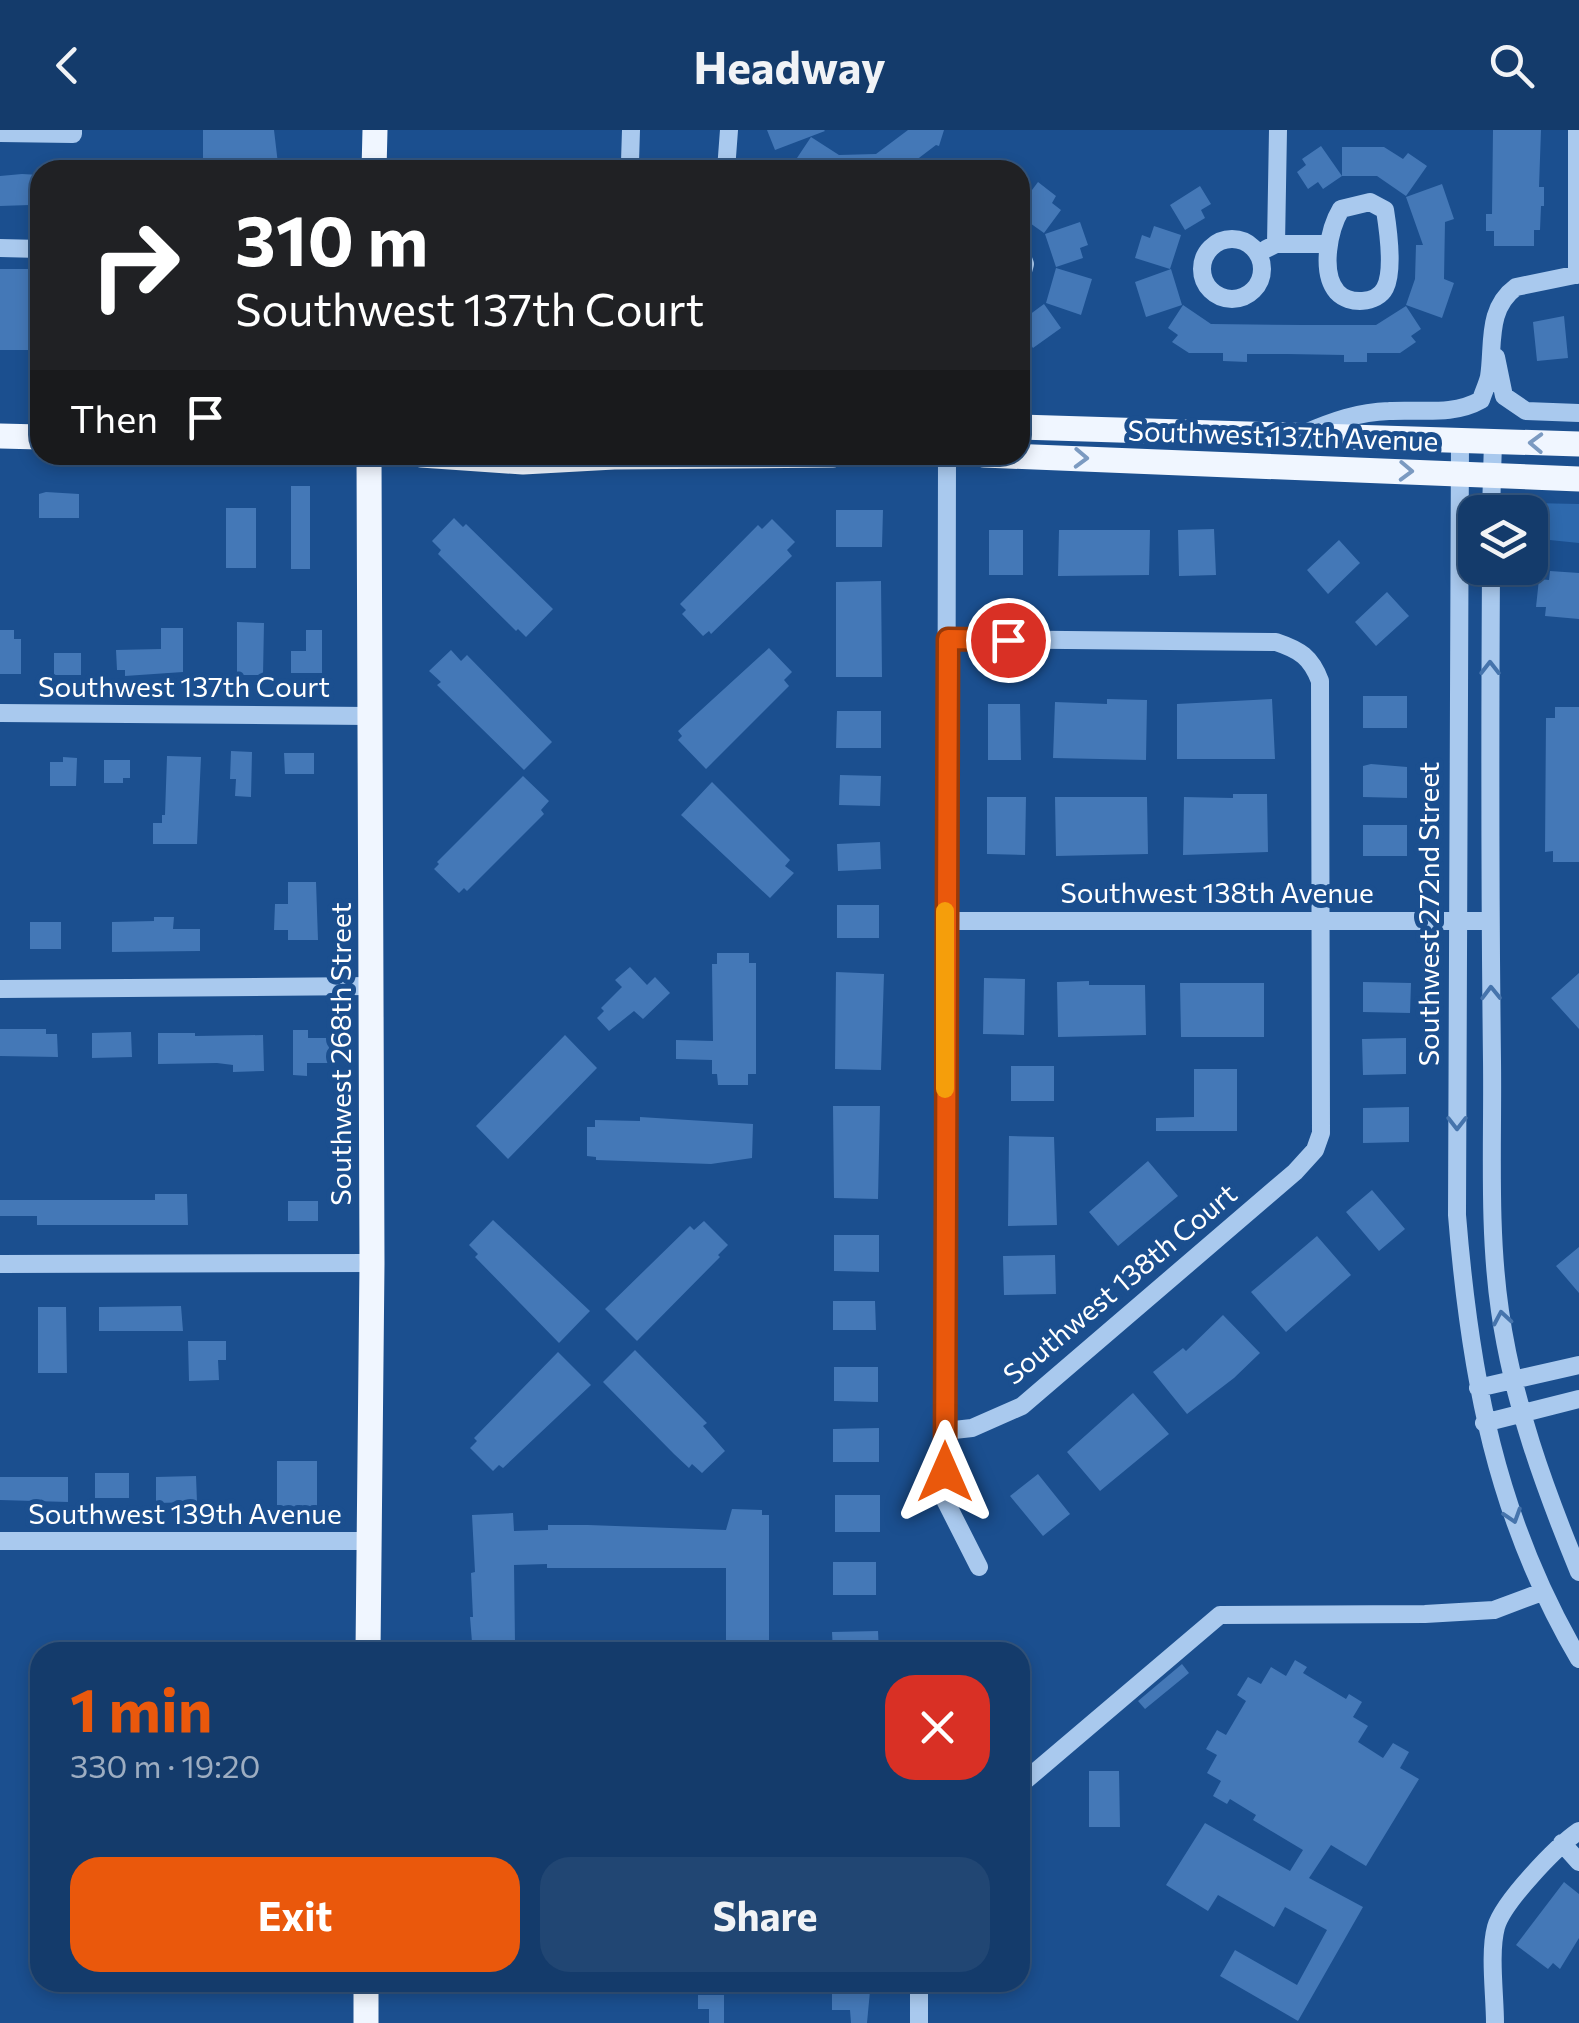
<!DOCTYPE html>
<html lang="en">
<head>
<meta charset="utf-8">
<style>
  body { margin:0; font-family:Commissioner,sans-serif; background:#214673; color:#f1f3f6; height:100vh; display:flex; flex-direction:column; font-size:38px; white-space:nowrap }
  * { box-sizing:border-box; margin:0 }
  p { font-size:32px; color:#9dadc1 }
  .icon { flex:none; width:55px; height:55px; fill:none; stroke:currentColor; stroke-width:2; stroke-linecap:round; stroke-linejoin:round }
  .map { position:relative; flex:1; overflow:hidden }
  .sheet { position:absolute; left:30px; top:1512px; width:1000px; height:350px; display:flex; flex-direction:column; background:#143b6b; border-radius:30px; box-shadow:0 5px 15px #0003,0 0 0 2px #33557e }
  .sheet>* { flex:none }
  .top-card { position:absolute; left:30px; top:30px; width:1000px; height:305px; border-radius:30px; box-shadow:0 5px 15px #0003,0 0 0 2px #33557e; background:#202124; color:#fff; overflow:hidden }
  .controls { position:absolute; left:1458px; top:365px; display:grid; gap:20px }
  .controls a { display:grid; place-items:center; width:90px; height:90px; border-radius:20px; background:#143b6b; box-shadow:0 5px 15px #0003,0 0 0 2px #33557e; font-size:50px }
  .pin { position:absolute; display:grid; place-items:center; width:85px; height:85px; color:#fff; margin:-42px; border:5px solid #fff; border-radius:50%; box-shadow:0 2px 10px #0007 }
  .me { position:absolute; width:110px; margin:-55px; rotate:0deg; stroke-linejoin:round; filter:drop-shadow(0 0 8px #0008) }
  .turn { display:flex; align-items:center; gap:35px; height:210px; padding:0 40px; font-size:45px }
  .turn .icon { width:130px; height:130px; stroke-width:2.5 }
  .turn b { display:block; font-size:70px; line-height:85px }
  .then { display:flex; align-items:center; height:95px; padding:0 40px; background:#0003; gap:20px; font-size:38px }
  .round { display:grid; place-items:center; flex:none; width:105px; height:105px; border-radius:30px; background:#214673 }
  .summary { display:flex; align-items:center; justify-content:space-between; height:170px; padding:0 40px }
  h1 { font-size:60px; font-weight:700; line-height:75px; color:#ea580c }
  .action { display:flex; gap:20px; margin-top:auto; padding:20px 40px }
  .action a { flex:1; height:115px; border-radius:30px; background:#ea580c; color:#fff; font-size:40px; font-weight:700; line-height:115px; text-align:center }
  .action a+a { background:#214673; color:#f1f3f6 }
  header { display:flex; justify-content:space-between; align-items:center; height:130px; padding:0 40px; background:#143b6b; font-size:45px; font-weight:700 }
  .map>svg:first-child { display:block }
  .green { fill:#2e69ad }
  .building { fill:#4478b7 }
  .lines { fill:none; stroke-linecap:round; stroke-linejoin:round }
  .minor { stroke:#a9c9ee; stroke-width:18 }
  .major { stroke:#f0f6ff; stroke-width:25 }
  .oneway { stroke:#7b9ac1 }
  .oneway2 { stroke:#4674ac }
  .route-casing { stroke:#983908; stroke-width:25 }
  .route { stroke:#ea580c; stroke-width:18 }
  .slow { stroke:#f59e0b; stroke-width:18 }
  .labels { text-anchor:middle; stroke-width:10; stroke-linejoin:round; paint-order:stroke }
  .street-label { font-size:28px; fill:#fff; stroke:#1b4f8f }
</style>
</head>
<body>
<header><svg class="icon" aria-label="back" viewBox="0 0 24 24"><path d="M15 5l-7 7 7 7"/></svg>Headway<svg class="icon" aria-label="search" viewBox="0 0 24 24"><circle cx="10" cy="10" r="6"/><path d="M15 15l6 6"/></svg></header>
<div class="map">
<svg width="1579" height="1893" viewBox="0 0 1579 1893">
  <rect width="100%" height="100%" fill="#1b4f8f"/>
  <path class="green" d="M1531,373L1579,374V413L1530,408V382H1520Z"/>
  <path class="building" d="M203,0H274L278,34H255V30L203,29Z
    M767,0H824L825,1L775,20Z
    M908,0H944L939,16L936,15L911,34L916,40H789L811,7L839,25L876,24Z
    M1493,0H1541L1539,57H1544V76H1541L1540,100H1534V116H1494V101H1486V84H1492Z
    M1321,16L1342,46V17H1384L1403,29L1408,23L1427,36L1406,66L1377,46H1342L1323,59L1318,52L1308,59L1297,42L1306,35L1302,29Z
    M22,44L40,45V65H29L30,75L0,76V46Z
    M1038,52L1056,66L1052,73L1061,80L1044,103L1020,86V76Z
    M1442,54L1454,89L1445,92L1444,149L1454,153L1442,188L1406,175L1415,149L1416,115H1423L1406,67Z
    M1200,56L1211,74L1201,80L1205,88L1185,100L1170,75Z
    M1080,92L1088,115L1080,118L1083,128L1056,137L1045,104Z
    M1154,96L1181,105L1170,139L1135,128L1142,105L1150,108Z
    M1056,138L1092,149L1081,185L1046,173Z
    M0,139H40V220H0Z
    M1171,139L1182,175L1146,187L1135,152Z
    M1044,174L1061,198L1033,218L1021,201L1030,195L1025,188Z
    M1183,175L1211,194L1303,195H1376L1406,176L1421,199L1411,206L1416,212L1400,223H1367V232H1344V225L1287,224H1247V232L1223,231V223H1189L1172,212L1178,205L1168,198Z
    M1564,186L1568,228L1537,231L1533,192Z
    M291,356H310V439H291Z
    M46,362L79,364V388H39V364Z
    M226,378H256V438H226Z
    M836,380H883L882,417H836Z
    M454,388L463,397L466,394L553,479L526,507L518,499L516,501L438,424L441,420L432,411Z
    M772,389L795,412L787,420L792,426L711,504L709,501L703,506L682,484L686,480L680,474L758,395L762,399Z
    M1214,399L1216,445L1179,446L1178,400Z
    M989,400H1023V445H989Z
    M1059,400H1150L1149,445L1058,446Z
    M1339,410L1360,433L1328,464L1307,440Z
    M1550,441L1579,443V489L1545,486L1546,477H1536L1539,449L1549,450Z
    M881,451L882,547H836V452Z
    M1387,462L1409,486L1376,516L1355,492Z
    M237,492L264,493L263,545H237Z
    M161,498H183V542L125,546V540H117L116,520L161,519Z
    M0,500H14V509H21V544H0Z
    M306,500H322V543H291V521H306Z
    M769,518L792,542L784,550L789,556L706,639L678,610L682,606L678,601Z
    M451,520L461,531L467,525L552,612L524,640L437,555L441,552L429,541Z
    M54,523H81V545H54Z
    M1363,566H1407V598H1363Z
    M1107,569L1147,570L1146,630L1053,628L1055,572L1107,574Z
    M1272,569L1275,629H1177V574Z
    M988,574H1020L1021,630H988Z
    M1555,577H1579V732H1553V721L1545,722L1546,588H1555Z
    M837,581H881V618H836Z
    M231,621L252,622L251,667L235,666L236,649H230Z
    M284,623H314V644H285Z
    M167,626L201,627L197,714H153V693H162V685H165Z
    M63,627L77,628L76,656H50V632H63Z
    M104,630H130V648H123V653H104Z
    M1371,634L1407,637V668L1363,667V636Z
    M840,645L881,646L880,676L839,675Z
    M523,646L549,671L541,680L544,684L467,761L464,758L459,763L434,739L439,734L437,732Z
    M712,652L790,730L785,736L794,743L770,768L681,685Z
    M1233,664H1267L1268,722L1183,725L1184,667L1233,668Z
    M987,667H1026L1025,725L987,724Z
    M1055,667H1147L1148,724L1056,726Z
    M1363,695H1407V726H1363Z
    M880,712L881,739L838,741L837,714Z
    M288,752H316L318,810H288V800H274L275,774H288Z
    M837,775H879V808H837Z
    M154,787H174L173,799H200V821L112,822V792L154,791Z
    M30,792H61V819H30Z
    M717,823H749V833H756V944H748V955H718L717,944H712V930L676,929V910L713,911L712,834H717Z
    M630,837L647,855L655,847L670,863L643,889L634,881L609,901L597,888L604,881L601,878L622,857L615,850Z
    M836,842L884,844L881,940L835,939Z
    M1579,843V899L1551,868Z
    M984,848L1025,849L1024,905L983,904Z
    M1089,851V855H1145L1146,905L1058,907L1057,852Z
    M1363,852L1411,853L1410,883L1363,882Z
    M1180,853H1264V907H1181Z
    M0,899H46V904H57L58,927L0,926Z
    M293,900H308V908H329V933H307V946L293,945Z
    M131,902L132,927L92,928V903Z
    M158,903H195V906L263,905L264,941L233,942V935L217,933L158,934Z
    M565,905L597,938L508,1029L476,996Z
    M1406,908V944L1363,945L1362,909Z
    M1011,936H1054V971H1011Z
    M1194,939H1237V1001H1156V988L1194,987Z
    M833,976H880L878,1069L834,1068Z
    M1409,977V1012L1363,1013V978Z
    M640,987L753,994L752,1028L711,1034L596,1030V1027L587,1026V997H595V990L640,991Z
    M1009,1006L1054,1007L1057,1095L1008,1096Z
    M1148,1031L1178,1066L1118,1116L1089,1082Z
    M1372,1060L1405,1099L1379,1121L1346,1082Z
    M155,1064H187L188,1095H37V1086H0V1070H155Z
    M288,1071H318V1091H288Z
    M493,1090L590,1181L559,1213L475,1127L478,1124L469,1115Z
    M704,1091L728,1115L718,1125L720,1127L637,1211L605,1179L690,1096L694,1100Z
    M834,1105H879V1142L834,1141Z
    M1317,1106L1351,1145L1286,1202L1251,1162Z
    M1579,1117V1163L1556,1136Z
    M1055,1125L1056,1164L1004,1165L1003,1126Z
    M833,1171H875L876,1200H833Z
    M181,1176L183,1201H99V1177Z
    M38,1177H66L67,1243H38Z
    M1223,1185L1260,1223L1234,1248L1187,1284L1153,1242L1183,1218L1186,1221Z
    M188,1211H226V1230H218L219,1250L189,1251Z
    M635,1220L707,1293L703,1296L725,1321L702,1343L692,1334L689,1338L674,1324L603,1252Z
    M558,1222L591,1255L503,1338L499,1335L493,1341L470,1318L477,1311L474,1308Z
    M834,1237H878V1272L834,1271Z
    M1133,1263L1169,1304L1100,1361L1067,1322Z
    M879,1298V1332H833V1299Z
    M277,1331H317V1386L277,1385Z
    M95,1343H129V1368H95Z
    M1038,1344L1070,1384L1043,1406L1010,1366Z
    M196,1346L197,1372L156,1373V1347Z
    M0,1347H68V1372L0,1370Z
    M835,1365H880V1402H835Z
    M732,1379L762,1380V1385H769V1518H761V1522H726V1438H547V1434L514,1435L515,1513H505L506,1522H477L476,1512H472L470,1487H473L471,1443L475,1442L472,1385L513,1383L514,1401L548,1400V1395H588L726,1400Z
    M833,1432H876V1465H833Z
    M878,1501L879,1522H833L832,1502Z
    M1295,1530L1307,1537L1303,1543L1346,1569L1349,1564L1362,1572L1353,1587L1368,1596L1358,1612L1383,1628L1393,1613L1409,1622L1400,1638L1419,1649L1366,1736L1331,1715L1309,1748L1363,1777L1298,1891L1220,1846L1235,1820L1297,1855L1327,1800L1285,1777L1274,1797L1218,1765L1208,1781L1166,1755L1205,1693L1290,1741L1303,1720L1253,1690L1256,1685L1230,1669L1227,1674L1213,1666L1221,1651L1207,1643L1217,1625L1206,1619L1217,1600L1226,1605L1246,1571L1237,1565L1248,1547L1261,1554L1271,1537L1286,1546Z
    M1182,1534L1189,1543L1145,1579L1138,1571Z
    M1089,1641H1119L1120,1697H1089Z
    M1564,1752L1579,1764V1808L1560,1839L1553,1833L1548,1839L1516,1815Z
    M843,1852H859V1860L870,1861L867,1893H851L850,1880H832V1861L843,1862Z
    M698,1865H724V1893H709V1879H698Z"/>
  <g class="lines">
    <path class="minor" d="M1577,0V145
      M0,3L73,4V0
      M619,40L630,32L631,0
      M726,40L729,0
      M1370,72L1385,80C1388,99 1394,141 1385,158C1377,174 1349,175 1337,162C1320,142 1329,99 1341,79Z
      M1202 139a30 30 0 1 1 60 0a30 30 0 1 1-60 0Z
      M1276,114L1278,0
      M0,118L40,119
      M1266,119L1276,114H1329
      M1020,121L1025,134L1020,152
      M1496,227L1504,266L1526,281L1579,283
      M1305,303C1333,291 1358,282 1389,281C1420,279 1453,286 1481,270C1483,263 1487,255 1489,247C1494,215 1486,179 1516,157L1579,144
      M1460,309L1457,1085C1470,1246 1496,1388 1579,1529
      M947,325L945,1370L979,1437
      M1491,382L1493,311
      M1491,438C1490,602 1490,766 1492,931C1493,1013 1488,1099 1500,1181C1513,1272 1544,1357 1579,1442
      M0,583L368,586
      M945,791H1490
      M0,859L371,856
      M0,1134L372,1133
      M1478,1258L1579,1235
      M1484,1293L1579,1269
      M945,1301L972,1298L1022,1276L1295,1042L1315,1020L1321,1003L1320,551C1311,527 1300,520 1276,512L948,509
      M0,1411H369
      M1020,1655L1220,1485L1425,1484L1494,1480L1542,1462
      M1562,1713L1579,1732
      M919,1852V1893
      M1495,1893C1495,1865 1489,1823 1496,1797C1503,1772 1557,1716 1579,1701"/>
    <path class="major" d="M374,40L375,0
      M1020,297L1579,314
      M0,306L40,307
      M421,325L523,332L614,327L833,325
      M984,325L1579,349
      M368,1522L372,1133L369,325
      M366,1852V1893"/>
  </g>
  <defs><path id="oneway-chevron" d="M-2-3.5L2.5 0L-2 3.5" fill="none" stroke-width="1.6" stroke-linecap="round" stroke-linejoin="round" transform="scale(2.5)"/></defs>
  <g class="oneway">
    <use href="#oneway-chevron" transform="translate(1536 313) rotate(-178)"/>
    <use href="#oneway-chevron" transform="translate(1081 328) rotate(2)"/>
    <use href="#oneway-chevron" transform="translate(1406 341) rotate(2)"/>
  </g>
  <g class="oneway2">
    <use href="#oneway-chevron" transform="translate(1490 538) rotate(-90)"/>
    <use href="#oneway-chevron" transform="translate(1491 863) rotate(-91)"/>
    <use href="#oneway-chevron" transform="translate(1457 993) rotate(90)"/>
    <use href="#oneway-chevron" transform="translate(1502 1188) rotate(-100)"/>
    <use href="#oneway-chevron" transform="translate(1513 1386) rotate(72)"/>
  </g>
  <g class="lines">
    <g class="route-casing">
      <path id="route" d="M945,1342L948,509L1008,510"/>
    </g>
    <use href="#route" class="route"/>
    <path class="slow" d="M945,959V781"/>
  </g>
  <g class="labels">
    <g class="street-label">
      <text transform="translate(1283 306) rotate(2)" y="10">Southwest 137th Avenue</text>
      <text x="184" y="567">Southwest 137th Court</text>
      <text x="1217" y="773">Southwest 138th Avenue</text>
      <text transform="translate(1429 784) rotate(-90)" y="10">Southwest 272nd Street</text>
      <text transform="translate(341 924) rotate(-90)" y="10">Southwest 268th Street</text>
      <text transform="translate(1120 1154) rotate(-40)" y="10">Southwest 138th Court</text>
      <text x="185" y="1394">Southwest 139th Avenue</text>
    </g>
  </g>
</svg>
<div class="controls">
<a><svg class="icon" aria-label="layers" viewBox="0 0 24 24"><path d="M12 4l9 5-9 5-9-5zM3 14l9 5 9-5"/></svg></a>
</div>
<div class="pin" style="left:1008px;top:510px;background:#d93025"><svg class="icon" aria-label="arrive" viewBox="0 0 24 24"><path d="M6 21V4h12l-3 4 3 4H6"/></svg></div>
<svg class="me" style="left:945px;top:1342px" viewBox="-20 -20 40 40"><path d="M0-17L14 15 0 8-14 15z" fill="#ea580c" stroke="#fff" stroke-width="4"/></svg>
<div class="top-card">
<div class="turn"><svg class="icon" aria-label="right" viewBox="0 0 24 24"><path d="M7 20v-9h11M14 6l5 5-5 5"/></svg><div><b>310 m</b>Southwest 137th Court</div></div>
<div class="then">Then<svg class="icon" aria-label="arrive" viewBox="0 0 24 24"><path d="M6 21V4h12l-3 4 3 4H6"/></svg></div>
</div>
<section class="sheet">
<div class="summary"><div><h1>1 min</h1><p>330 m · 19:20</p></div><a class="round" style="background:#d93025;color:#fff"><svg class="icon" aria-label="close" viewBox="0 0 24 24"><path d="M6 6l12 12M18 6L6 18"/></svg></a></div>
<div class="action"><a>Exit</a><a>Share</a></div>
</section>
</div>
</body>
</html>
